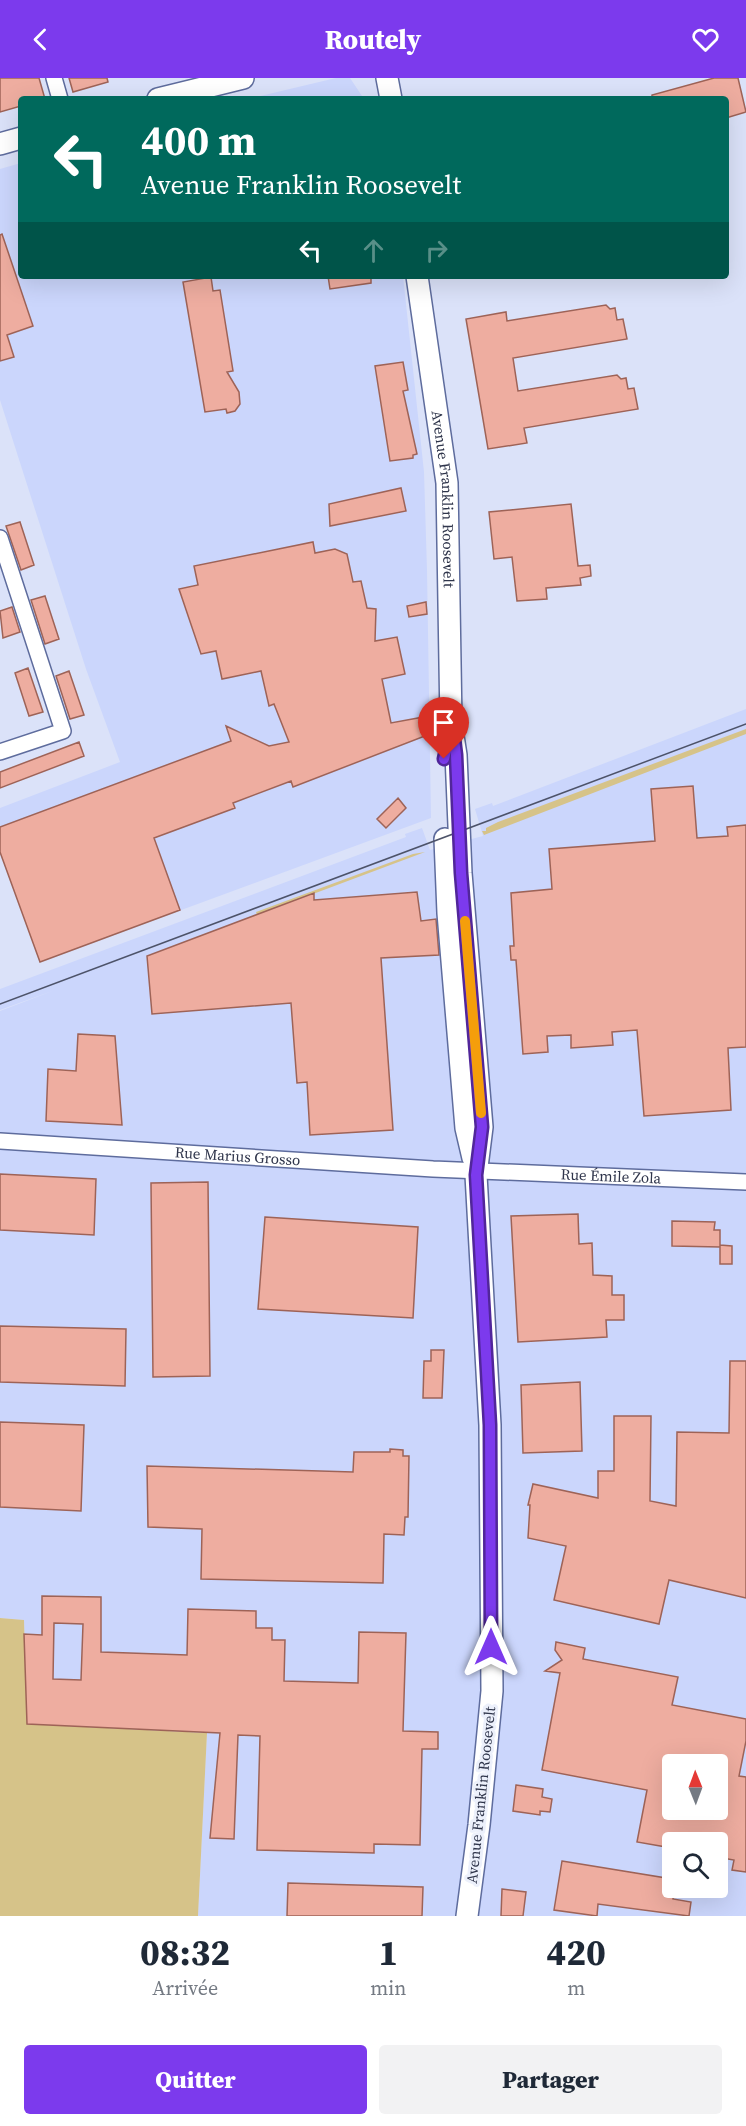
<!DOCTYPE html>
<html lang="fr">
<head>
<meta charset="utf-8">
<style>
  body { margin:0; font-family:"Source Serif 4",serif; background:#f2f2f3; color:#1f2937; height:100vh; display:flex; flex-direction:column; font-size:22px; white-space:nowrap }
  * { box-sizing:border-box; margin:0 }
  p { font-size:20px; color:#747a83 }
  .icon { flex:none; width:33px; height:33px; fill:none; stroke:currentColor; stroke-width:2; stroke-linecap:round; stroke-linejoin:round }
  .map { position:relative; height:1838px; overflow:hidden }
  .sheet { display:flex; flex-direction:column; background:#fff; flex:1 }
  .sheet>* { flex:none }
  .hud { position:absolute; left:18px; top:18px; width:711px; height:183px; border-radius:6px; box-shadow:0 6px 24px #0002; background:#00695c; color:#fff; overflow:hidden }
  .needle { width:39px; rotate:359deg }
  .controls { position:absolute; left:662px; top:1676px; display:grid; gap:12px }
  .controls a { display:grid; place-items:center; width:66px; height:66px; border-radius:6px; background:#fff; box-shadow:0 6px 24px #0002; font-size:30px }
  .pin { position:absolute; display:grid; place-items:center; width:51px; height:51px; color:#fff; margin:-62px -26px; border-radius:50% 50% 50% 0; rotate:-45deg; box-shadow:0 0 6px #0007 }
  .pin .icon { rotate:45deg }
  .me { position:absolute; width:66px; margin:-33px; rotate:0deg; stroke-linejoin:round; filter:drop-shadow(0 0 4px #0008) }
  .turn { display:flex; align-items:center; gap:21px; height:126px; padding:0 24px; font-size:27px }
  .turn .icon { width:78px; height:78px; stroke-width:2.5 }
  .turn b { display:block; font-size:42px; line-height:51px }
  .lanes { display:flex; align-items:center; height:57px; padding:0 24px; background:#0003; justify-content:center; gap:30px; direction:ltr }
  .lanes .off { opacity:.35 }
  .eta { display:flex; justify-content:space-evenly; align-items:center; height:102px; text-align:center }
  .eta b { font-size:36px; font-weight:800; line-height:42px }
  .action { display:flex; gap:12px; margin-top:auto; padding:12px 24px }
  .action a { flex:1; height:69px; border-radius:6px; background:#7c3aed; color:#fff; font-size:24px; font-weight:800; line-height:69px; text-align:center }
  .action a+a { background:#f2f2f3; color:#1f2937 }
  header { display:flex; justify-content:space-between; align-items:center; height:78px; padding:0 24px; background:#7c3aed; color:#fff; font-size:27px; font-weight:800 }
  .map>svg:first-child { display:block }
  .built { fill:#cbd6fc; fill-rule:evenodd }
  .green { fill:#d6c389 }
  .building { fill:#eeada0; stroke:#9e6357; stroke-width:1.5; fill-rule:evenodd }
  .lines { fill:none; stroke-linecap:round; stroke-linejoin:round }
  .street-casing { stroke:#5e6c9d; stroke-width:18 }
  .secondary-casing { stroke:#5e6c9d; stroke-width:24 }
  .street { stroke:#fff; stroke-width:15 }
  .secondary { stroke:#fff; stroke-width:21 }
  .tram { stroke:#4d5369; stroke-width:1.5 }
  .route-casing { stroke:#51269a; stroke-width:15 }
  .route { stroke:#7c3aed; stroke-width:10 }
  .slow { stroke:#f59e0b; stroke-width:10 }
  .labels { text-anchor:middle; stroke-width:6; stroke-linejoin:round; paint-order:stroke }
  .street-label { font-size:15px; fill:#2f354b; stroke:#ecf0fb }
</style>
</head>
<body>
<header><svg class="icon" aria-label="back" viewBox="0 0 24 24"><path d="M15 5l-7 7 7 7"/></svg>Routely<svg class="icon" aria-label="heart" viewBox="0 0 24 24"><path d="M12 20l-8-8c-3-5 5-10 8-4 3-6 11-1 8 4z"/></svg></header>
<div class="map">
<svg width="746" height="1838" viewBox="0 0 746 1838">
  <rect width="100%" height="100%" fill="#dbe2f9"/>
  <path class="built" d="M336,0H350L364,21H248Z
    M21,85V198H403L424,394L427,492L431,740L40,884L0,774V730L120,684L86,591L0,322V91Z
    M746,631V1838H198L207,1655L27,1646L24,1542L0,1540V933L55,912L0,932V911L406,759L405,756L422,750L430,772L483,758L475,731L492,725L493,728ZM672,1686H717V1731H672ZM672,1764H717V1809H672Z"/>
  <path class="green" d="M746,651V656L484,757L482,753H486V750L498,744Z
    M425,774L257,837L256,834L413,776Z
    M0,1540L24,1542L27,1646L207,1655L198,1838H0Z"/>
  <path class="building" d="M0,0H39L45,21H21V28L0,34Z
    M69,0H107L108,4L73,14Z
    M714,0H738L746,34L726,40V21H652V17Z
    M2,156L33,248L7,257L14,279L0,283V157Z
    M328,198H371V205L330,211Z
    M211,199L213,213L220,212L233,293L227,294L239,314L240,326L235,333L227,335L226,331L205,334L183,204Z
    M606,227L610,231L615,230L617,242L623,241L627,261L513,280L518,313L617,297L621,301L626,300L628,311L634,310L638,331L524,350L527,365L488,371L466,241L506,234L507,243Z
    M403,284L408,312L403,313L417,376L413,377V380L390,383L375,288Z
    M401,410L406,433L330,448L329,426Z
    M571,426L578,488L590,487L591,498L580,500L581,507L546,510L547,521L517,523L512,479L494,481L489,434Z
    M20,444L34,487L21,492L6,448Z
    M313,464L315,475L335,471L347,476L353,504L361,503L367,530L376,531L375,563L397,559L405,596L382,601L391,645L429,638L430,656L293,709L291,703L233,725L235,730L154,760L180,832L40,884L0,774V749L231,663L226,648L269,668L289,664L274,626L269,628L261,593L222,601L216,573L201,576L179,511L198,507L194,488Z
    M45,518L59,561L45,566L31,522Z
    M426,524L427,536L409,539L407,528Z
    M12,529L20,554L3,560L0,533Z
    M28,590L43,634L29,638L15,595Z
    M69,593L84,637L70,641L56,598Z
    M79,664L84,678L0,710V694Z
    M693,708L697,760L728,758L727,749L746,747V969L728,970L731,1032L644,1038L637,952L612,954L613,967L571,970V957L547,958L548,974L523,976L516,882H511L510,868H514L511,815L552,811L549,771L655,763L651,711Z
    M398,720L406,730L386,750L377,741Z
    M417,814L421,843L436,841L439,877L381,880L393,1052L310,1057L307,1004L297,1005L291,925L152,936L147,878L314,815V822Z
    M78,956L115,958L122,1047L46,1043L48,991L76,993Z
    M0,1096L96,1101L94,1157L0,1152Z
    M208,1104L210,1298L153,1299L151,1105Z
    M578,1136L579,1166L592,1165L593,1197L612,1198V1217H624V1242H606L607,1259L518,1264L511,1138Z
    M265,1139L418,1149L413,1240L258,1231Z
    M672,1143L715,1144L714,1152H720V1169L672,1168Z
    M720,1167L732,1168V1186H720Z
    M0,1248L126,1251L125,1308L0,1304Z
    M431,1272H444L442,1320H423L424,1283H431Z
    M730,1283H746V1520L669,1502L659,1546L554,1522L566,1468L528,1460L530,1427H528L533,1406L598,1420V1393H614V1338H651L650,1423L676,1428L677,1354L729,1355Z
    M580,1304L582,1373L523,1375L521,1307Z
    M0,1344L84,1347L81,1433L0,1429Z
    M390,1371L403,1372V1378H409L408,1439H405L404,1457L384,1456L383,1505L201,1501L202,1451L148,1449L147,1388L353,1394L354,1374H390Z
    M42,1518L101,1519V1574L187,1577L188,1531L256,1533V1550H272V1562H285L284,1603L358,1605L359,1554L406,1555L403,1653L438,1654V1671H422L420,1767L374,1766V1775L257,1772L260,1658L238,1657L234,1761L210,1760L220,1655L27,1646L24,1556L42,1557ZM54,1545L83,1546L81,1602L53,1601Z
    M556,1564L585,1570L583,1581L678,1599L672,1627L746,1641V1663L739,1698L746,1699V1794L732,1792L734,1782L717,1779V1764H672V1770L637,1764L647,1712L542,1692L560,1595L545,1593L562,1582L555,1572ZM672,1686H717V1736L672,1731Z
    M516,1707L543,1711L542,1719L552,1721L550,1734L540,1733V1737L513,1733Z
    M562,1783L672,1801V1809H675L673,1821L691,1824L689,1838L598,1826L597,1838L554,1832Z
    M288,1805L423,1809L422,1838H287Z
    M502,1811L526,1814L523,1838H501Z"/>
  <g class="lines">
    <g class="street-casing">
      <g id="street">
        <path d="M54,0L60,21"/>
        <path d="M0,460L63,653L0,674"/>
        <path id="s1" d="M0,1063L433,1091L746,1104"/>
      </g>
    </g>
    <g class="secondary-casing">
      <g id="secondary">
        <path d="M387,0L391,21"/>
        <path d="M158,21L243,0"/>
        <path d="M0,66L21,60"/>
        <path id="s2" d="M417,198L447,405L451,645L456,677L461,795L482,1049L476,1097L490,1347L492,1613L479,1747L467,1838"/>
        <path d="M445,761L448,835L466,1050L473,1080"/>
      </g>
    </g>
    <use href="#street" class="street"/>
    <use href="#secondary" class="secondary"/>
    <path class="tram" d="M0,926L746,646"/>
  </g>
  <g class="lines">
    <g class="route-casing">
      <path id="route" d="M444,681L452,645L456,677L461,795L482,1049L476,1097L490,1347L491,1569"/>
    </g>
    <use href="#route" class="route"/>
    <path class="slow" d="M465,843L481,1035"/>
  </g>
  <g class="labels">
    <g class="street-label">
      <text dy="5" stroke="none"><textPath href="#s2" startOffset="225">Avenue Franklin Roosevelt</textPath></text>
      <text dy="5" stroke="none"><textPath href="#s1" startOffset="238">Rue Marius Grosso</textPath></text>
      <text dy="5" stroke="none"><textPath href="#s1" startOffset="612">Rue Émile Zola</textPath></text>
      <text transform="translate(481 1717) rotate(-84)" y="5">Avenue Franklin Roosevelt</text>
    </g>
  </g>
</svg>
<div class="controls">
<a><svg class="needle" viewBox="-14 -14 28 28"><path d="M0-13l5 13h-10z" fill="#e53935"/><path d="M0 13l5-13h-10z" fill="#747a83"/></svg></a>
<a><svg class="icon" aria-label="search" viewBox="0 0 24 24"><circle cx="10" cy="10" r="6"/><path d="M15 15l6 6"/></svg></a>
</div>
<div class="pin" style="left:444px;top:681px;background:#d93025"><svg class="icon" aria-label="arrive" viewBox="0 0 24 24"><path d="M6 21V4h12l-3 4 3 4H6"/></svg></div>
<svg class="me" style="left:491px;top:1569px" viewBox="-20 -20 40 40"><path d="M0-17L14 15 0 8-14 15z" fill="#7c3aed" stroke="#fff" stroke-width="4"/></svg>
<div class="hud">
<div class="turn"><svg class="icon" aria-label="left" viewBox="0 0 24 24"><path d="M17 20v-9H6M10 6l-5 5 5 5"/></svg><div><b>400 m</b>Avenue Franklin Roosevelt</div></div>
<div class="lanes"><svg class="icon" aria-label="left" viewBox="0 0 24 24"><path d="M17 20v-9H6M10 6l-5 5 5 5"/></svg><svg class="icon off" aria-label="ahead" viewBox="0 0 24 24"><path d="M12 20V5M6 11l6-6 6 6"/></svg><svg class="icon off" aria-label="right" viewBox="0 0 24 24"><path d="M7 20v-9h11M14 6l5 5-5 5"/></svg></div>
</div>
</div>
<section class="sheet">
<div class="eta">
<div><b>08:32</b><p>Arrivée</p></div>
<div><b>1</b><p>min</p></div>
<div><b>420</b><p>m</p></div>
</div>
<div class="action"><a>Quitter</a><a>Partager</a></div>
</section>
</body>
</html>
